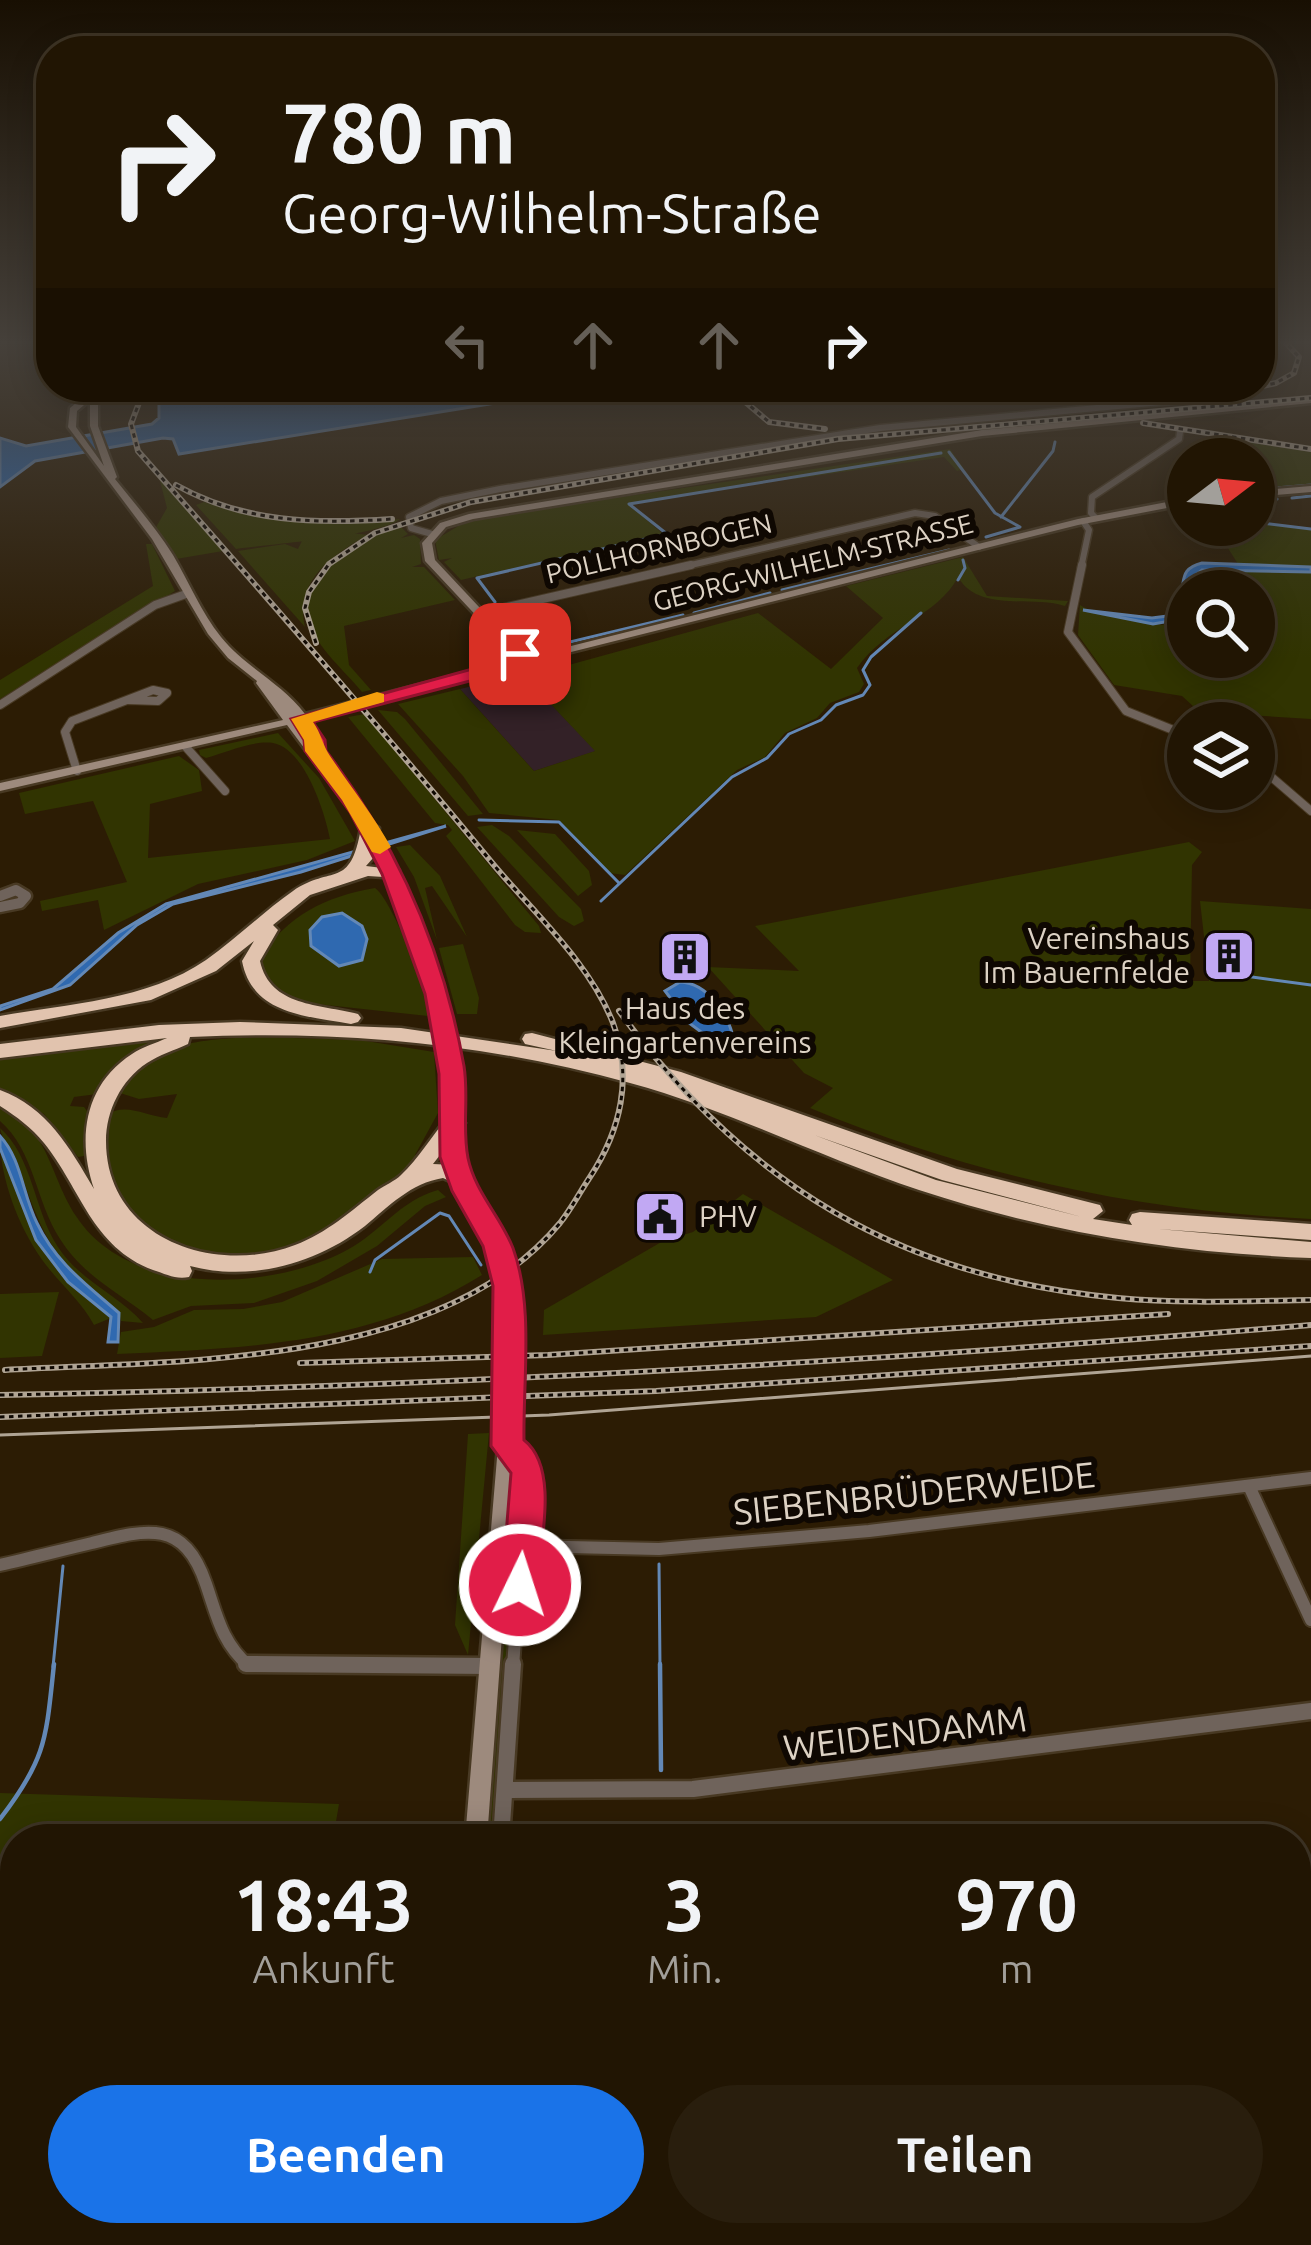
<!DOCTYPE html>
<html lang="de">
<head>
<meta charset="utf-8">
<style>
  body { margin:0; font-family:Ubuntu,sans-serif; background:#291e0d; color:#f1f3f6; height:100vh; display:flex; flex-direction:column; font-size:45px; white-space:nowrap }
  * { box-sizing:border-box; margin:0 }
  p { font-size:39px; color:#a29f9a }
  .icon { flex:none; width:66px; height:66px; fill:none; stroke:currentColor; stroke-width:2; stroke-linecap:round; stroke-linejoin:round }
  .map { position:relative; flex:1; overflow:hidden }
  .details { position:absolute; left:0px; top:1824px; width:1311px; height:423px; display:flex; flex-direction:column; background:#211503; border-radius:48px 48px 0 0; box-shadow:0 6px 30px #0003,0 0 0 3px #3e3425 }
  .details>* { flex:none }
  .hud { position:absolute; left:36px; top:36px; width:1239px; height:366px; border-radius:48px; box-shadow:0 6px 30px #0003,0 0 0 3px #3e3425; background:#211503; color:#f1f3f6; overflow:hidden }
  .needle { width:78px; rotate:74deg }
  .controls { position:absolute; left:1167px; top:438px; display:grid; gap:24px }
  .controls a { display:grid; place-items:center; width:108px; height:108px; border-radius:50%; background:#211503; box-shadow:0 6px 30px #0003,0 0 0 3px #3e3425; font-size:60px }
  .pin { position:absolute; display:grid; place-items:center; width:102px; height:102px; color:#fff; margin:-51px; border-radius:24px; box-shadow:0 6px 18px #0006 }
  .me { position:absolute; width:132px; margin:-66px; rotate:4deg; stroke-linejoin:round; filter:drop-shadow(0 0 9px #0008) }
  .turn { display:flex; align-items:center; gap:42px; height:252px; padding:0 48px; font-size:54px }
  .turn .icon { width:156px; height:156px; stroke-width:2.5 }
  .turn b { display:block; font-size:84px; line-height:102px }
  .lanes { display:flex; align-items:center; height:114px; padding:0 48px; background:#0003; justify-content:center; gap:60px; direction:ltr }
  .lanes .off { opacity:.35 }
  .eta { display:flex; justify-content:space-evenly; align-items:center; height:204px; text-align:center }
  .eta b { font-size:72px; font-weight:700; line-height:84px }
  .cta { display:flex; gap:24px; margin-top:auto; padding:24px 48px }
  .cta a { flex:1; height:138px; border-radius:72px; background:#1a73e8; color:#fff; font-size:48px; font-weight:700; line-height:138px; text-align:center }
  .cta a+a { background:#291e0d; color:#f1f3f6 }
  .map>svg:first-child { display:block }
  .commercial { fill:#332127 }
  .green { fill:#313401 }
  .water { fill:#2f69b0; stroke:#6388b6; stroke-width:3 }
  .lines { fill:none; stroke-linecap:round; stroke-linejoin:round }
  .stream-far1 { stroke:#6388b6; stroke-width:3 }
  .stream { stroke:#6388b6; stroke-width:4.5 }
  .street-far4-casing { stroke:#483923; stroke-width:9 }
  .street-far3-casing { stroke:#483923; stroke-width:10 }
  .street-far2-casing { stroke:#483923; stroke-width:15 }
  .street-far1-casing { stroke:#483923; stroke-width:16 }
  .street-casing { stroke:#483923; stroke-width:21 }
  .secondary-casing { stroke:#483923; stroke-width:5 }
  .highway-casing { stroke:#483923; stroke-width:5 }
  .street-far4 { stroke:#6f635b; stroke-width:6 }
  .street-far3 { stroke:#6f635b; stroke-width:8 }
  .street-far2 { stroke:#6f635b; stroke-width:10 }
  .street-far1 { stroke:#6f635b; stroke-width:12 }
  .street { stroke:#6f635b; stroke-width:16 }
  .secondary { fill:#9d8a7d; fill-rule:evenodd }
  .highway { fill:#e1c3ae; fill-rule:evenodd }
  .tram { stroke:#b0a494; stroke-width:3 }
  .rail-casing { stroke:#b0a494; stroke-width:6 }
  .rail { stroke:#0f0802; stroke-width:3; stroke-dasharray:4.5; stroke-linecap:butt }
  .secondary-bridge-casing { stroke:#483923; stroke-width:18; stroke-linecap:butt }
  .secondary-bridge { stroke:#9d8a7d; stroke-width:14 }
  .route { fill:#e11d48; stroke:#92132f; stroke-width:3 }
  .slow { fill:#f59e0b }
  .labels { text-anchor:middle; stroke-width:12; stroke-linejoin:round; paint-order:stroke }
  .far-street-label { font-size:27px; fill:#ddd2c4; stroke:#0f0802 }
  .poi-label { font-size:30px; fill:#ddd2c4; stroke:#0f0802; text-anchor:end }
  .near-street-label { font-size:36px; fill:#ddd2c4; stroke:#0f0802 }
</style>
</head>
<body>
<div class="map">
<svg width="1311" height="2245" viewBox="0 0 1311 2245">
  <rect width="100%" height="100%" fill="#2c1c04"/>
  <path class="commercial" d="M522,674L596,751L534,771L460,689Z"/>
  <path class="green" d="M1245,442L1311,452V486L1254,491V459H1234Z
    M950,449L964,469L957,471L944,457L795,479L788,476L628,504L663,534L461,580L444,562L452,558L439,560L435,540L470,519Z
    M160,481H161L223,551L176,559L155,529L167,508Z
    M204,502C268,523 334,526 400,519C379,536 272,544 236,549L196,505Z
    M1258,524L1311,528V567L1238,564L1226,545L1235,531L1255,534Z
    M399,525L408,534L401,538L414,535L420,539L421,564L412,567H424L455,600L344,626L349,665L371,690L362,692C345,671 318,649 309,623C291,571 374,535 399,525Z
    M352,533L368,535C332,555 294,581 305,627L238,551L285,544L298,549L302,541Z
    M146,544H152L175,591L0,699V680L153,586Z
    M963,557L987,596L1068,601L1065,606C1031,595 979,613 958,577C938,616 885,627 857,668L864,684L859,692L830,703L817,718L785,733L765,757L737,770L625,875L609,873L559,820L489,813L463,776L398,704L460,689L534,771L595,751L525,677L758,613L831,669L883,618L846,586Z
    M1222,567L1311,572V719L1231,714L1193,706L1182,696L1114,685L1078,635L1080,605L1087,609L1083,610L1162,625L1188,618V657H1254V591H1193L1195,573Z
    M378,710L397,712L405,719L483,814L468,816Z
    M365,714L539,926L541,933L525,932L515,925L446,836L452,830L448,825L435,823L348,717Z
    M278,733L319,778L355,841L307,860L198,884L104,930L98,900L42,911L40,901L127,882L93,801L25,814L19,793L179,756L199,770L202,791L150,804L148,858L330,839C325,812 304,748 273,743C253,740 225,753 206,758L200,755L199,750Z
    M492,825L509,836L581,909L584,921L574,926L559,917L477,827Z
    M517,830L555,834L589,871L592,885L578,896Z
    M1189,842L1202,852L1192,865L1190,981H1209L1200,901L1311,909V1219C1136,1211 972,1175 810,1108L833,1088L804,1073L708,967L799,971L755,926Z
    M410,845L440,876L467,937L432,886L425,888L437,940L414,877L396,847Z
    M375,888C391,898 432,998 428,1016L298,1002C273,993 263,984 259,958C289,915 324,897 375,888Z
    M463,944L479,998L477,1014H457L439,948Z
    M260,1037L360,1040L434,1052L438,1113L415,1155L421,1159C379,1195 339,1231 286,1252C230,1273 144,1250 115,1196C102,1171 102,1142 106,1115C126,1102 145,1116 167,1118L177,1094L139,1099L120,1093C146,1040 206,1039 260,1037Z
    M166,1038L97,1094L74,1097L70,1106L84,1107L90,1115L84,1156L78,1157L44,1114L0,1089V1060Z
    M0,1106C50,1129 49,1175 76,1216C129,1298 271,1291 347,1250C381,1232 399,1201 438,1190L446,1197L425,1206L377,1246L317,1281L254,1303L191,1306L153,1320C120,1293 84,1277 60,1239C35,1200 35,1152 0,1121Z
    M0,1128C33,1157 34,1211 58,1247C80,1281 119,1295 143,1323L121,1321L119,1313C53,1259 43,1240 17,1161C12,1148 2,1141 0,1128Z
    M0,1148L36,1240L68,1282L111,1318L94,1325C81,1301 63,1287 46,1265C21,1232 4,1189 0,1148Z
    M743,1194L893,1280L816,1317L543,1335L544,1310L663,1241L693,1232Z
    M473,1257L482,1275C370,1345 245,1348 117,1354L121,1332L154,1327L194,1310L243,1309L282,1302L382,1259Z
    M59,1292L42,1356L0,1358V1294Z
    M489,1433L468,1655L455,1625L468,1434Z
    M517,1460L523,1467L496,1839H487Z
    M0,1793L339,1804L333,1839H15V2232H34L0,2245Z
    M1311,2014V2126L1296,2130V2017Z
    M1137,2232H1264V2233L1260,2245H1141Z"/>
  <path class="water" d="M177,387H595L179,454L173,439L163,438L35,461L0,487V438L26,446L152,424L159,418V402Z
    M1202,563L1311,567V572L1202,570L1193,577V591H1188V618L1153,624L1083,610L1152,618L1175,615L1181,609L1176,601C1189,585 1175,570 1202,563Z
    M446,826L301,872L173,904L137,925L70,985L0,1010V1006L53,989L118,933L166,904Z
    M342,913L362,926L367,939L362,960L339,966L311,946L310,930L322,917Z
    M680,982C708,983 729,1015 734,1041L716,1043L689,1023L665,991Z
    M0,1136C22,1160 22,1193 37,1223C56,1263 86,1284 119,1313L118,1342H108L111,1317L68,1282L36,1240L0,1148Z
    M1311,2126V2245H1260L1264,2232H1296V2130Z"/>
  <g class="lines">
    <path class="stream-far1" d="M949,452L995,513L1020,527L986,537
      M1254,490L1311,485
      M1292,498L1311,496
      M1254,502L1277,499
      M1001,517L1053,451L1055,442
      M1254,522L1311,529
      M958,580L965,568L963,560
      M782,590L949,550
      M495,602L477,578L667,534L629,504L941,453
      M503,613L536,646L545,648L683,615
      M694,613L770,593
      M479,820L559,822L619,883
      M601,901L732,777L767,758L789,734L821,720L836,705L863,695L870,685L863,670L871,657L921,613
      M1216,972L1311,985
      M370,1272L375,1260L440,1213L449,1216L481,1265
      M659,1564L660,1667
      M53,1667L63,1566"/>
    <path class="stream" d="M660,1664L661,1770
      M0,1819C47,1758 46,1738 54,1664
      M417,2232L418,2245
      M514,2232L515,2245"/>
    <g class="street-far4-casing">
      <path id="street-far4" d="M1096,518L1091,513L1092,497L1179,439L1180,432
        M432,534L411,528L409,517L441,501L500,489L880,428L1226,396
        M678,568L915,513L935,516L979,547
        M1081,568L1089,530L1083,521"/>
    </g>
    <g class="street-far3-casing">
      <path id="street-far3" d="M1082,565L1068,632L1126,711L1188,736
        M481,613L691,565
        M0,705L155,605L186,594
        M185,746L225,791
        M1254,762L1311,811
        M77,771L65,732L72,721L153,690L167,693L158,701L128,700"/>
    </g>
    <g class="street-far2-casing">
      <path id="street-far2" d="M0,896L16,890L26,896L20,903L0,907"/>
    </g>
    <g class="street-far1-casing">
      <path id="street-far1" d="M507,1446L519,1454L527,1473L513,1667
        M1249,1486L1311,1620
        M522,1546L659,1549L869,1531L1311,1478
        M0,1565C31,1558 62,1550 92,1543C147,1529 184,1519 206,1584C217,1616 222,1643 249,1666H491"/>
    </g>
    <g class="street-casing">
      <path id="street" d="M246,1664L491,1666
        M505,1790L693,1789L1311,1711
        M501,1839L513,1664
        M1296,2006L1311,2004
        M670,2232L673,2245
        M1125,2232L1129,2245
        M46,2245L72,2232"/>
    </g>
    <g class="secondary-casing">
      <path id="secondary" d="M96,387H105L98,394V426L117,477L115,479C135,504 156,528 173,555C189,582 201,612 221,637C245,667 282,683 305,714L501,664L514,656L425,561L422,543L440,523L469,514L982,430L1311,399V403L982,436L473,519L446,527L432,543L435,560L523,654L543,653L1078,519L1188,498V504L1078,525L543,659L522,660L509,668L310,719L318,735L319,753L376,828L422,927L449,1012L442,1016L435,1012L408,927L364,828L287,725L0,791V783L283,720L256,683L257,681L228,658L208,634L152,539L68,427L70,408ZM90,400V426L104,466L76,427L77,411Z
        M1311,486V492L1254,497V491Z
        M450,1049L457,1054L462,1157L474,1191L509,1255L517,1306L516,1446L487,1839H465L498,1446L501,1306L493,1255L458,1191L446,1157L443,1054Z
        M435,2232H486L487,2245H461V2238V2245H435Z"/>
    </g>
    <g class="highway-casing">
      <path id="highway" d="M370,823L379,828L374,857L366,866L399,870V878L368,876L310,895L273,925L278,930L260,961C270,1007 320,1004 358,1014L361,1018L358,1022L351,1024C306,1016 252,1014 242,961L254,941L216,971L151,1000L0,1028V1016C67,1004 148,1000 206,960C236,939 263,912 293,891C332,864 350,891 361,828Z
        M240,1022L401,1028L557,1051L525,1044L522,1039L525,1034L532,1033L681,1072L957,1169L1100,1205L1103,1211L1093,1219L1132,1225L1129,1220L1132,1214L1140,1212L1311,1224V1240L1158,1229L1311,1242V1258C1177,1253 1046,1232 919,1190C822,1158 729,1110 630,1083C486,1043 338,1030 190,1037L188,1044C175,1050 159,1055 147,1063C121,1080 106,1111 106,1141C106,1238 214,1276 295,1245C327,1233 351,1211 378,1190C385,1185 395,1181 401,1175C418,1159 432,1136 447,1118L454,1116L465,1123L433,1164L454,1165L472,1178L461,1186L443,1178C411,1183 389,1206 365,1226C316,1264 250,1282 190,1266L192,1271L189,1277C176,1280 166,1274 153,1270C92,1247 81,1189 44,1143C31,1127 17,1117 0,1106V1090C47,1107 70,1148 94,1189C77,1139 84,1085 132,1054C142,1047 156,1043 167,1038L0,1058V1044L159,1025ZM814,1135L942,1180L1082,1217L936,1180Z"/>
    </g>
    <use href="#street-far4" class="street-far4"/>
    <use href="#street-far3" class="street-far3"/>
    <use href="#street-far2" class="street-far2"/>
    <use href="#street-far1" class="street-far1"/>
    <use href="#street" class="street"/>
    <use href="#secondary" class="secondary"/>
    <use href="#highway" class="highway"/>
    <path class="tram" d="M0,1435L549,1415L1311,1356"/>
    <g class="rail-casing">
      <path id="rail" d="M730,389L769,422L825,429
        M1244,390L1276,383L1294,373L1299,357L1286,343
        M1143,423L1311,449
        M176,485C244,523 316,524 392,519
        M316,643L305,608L309,592L329,564L375,533L471,502L838,439L1311,398
        M619,1011C747,1186 901,1278 1118,1298C1182,1304 1247,1301 1311,1300
        M300,1363L548,1355L1168,1314
        M5,1370C177,1360 439,1369 560,1223C571,1209 580,1192 590,1177C621,1130 633,1077 613,1023C590,963 533,912 493,864C378,724 258,587 138,451L131,424L145,387
        M0,1395C438,1387 874,1362 1311,1325
        M0,1417L656,1391L1311,1346"/>
    </g>
    <use href="#rail" class="rail"/>
    <g class="secondary-bridge-casing">
      <path id="secondary-bridge" d="M442,1012L450,1054"/>
    </g>
    <use href="#secondary-bridge" class="secondary-bridge"/>
  </g>
  <linearGradient id="sky" x2="0" y2="1"><stop stop-color="#180f02"/><stop offset="0.52" stop-color="#45403a"/><stop offset="1" stop-color="#45403a" stop-opacity="0"/></linearGradient>
  <rect width="1311" height="658" fill="url(#sky)"/>
  <path class="route" d="M513,650L530,654L512,670L313,722L325,740L326,751C398,845 443,949 464,1066C469,1096 462,1128 468,1158C475,1192 501,1217 513,1248C534,1306 523,1379 524,1440C560,1468 540,1545 537,1585L532,1596L520,1601L507,1596L502,1585L511,1473L491,1446L493,1286L483,1246L452,1191L440,1157L439,1074L425,994L382,874L350,812L305,751L304,740L291,719L498,662Z"/>
  <path class="slow" d="M377,692L384,694V702L313,722C321,733 323,746 330,756C351,787 373,815 391,847L380,854L372,852L342,800L305,751L304,740L291,719Z"/>
  <defs>
    <g id="building-square" transform="scale(2.7)"><rect x="-9" y="-9" width="18" height="18" rx="4" fill="#c1a8f3" stroke="#0f0802"/><path d="M-4-6H4V6H1V3H-1V6H-4ZM-2.5-4.3h1.7v1.8h-1.7ZM.8-4.3h1.7v1.8H.8ZM-2.5-1h1.7V.8h-1.7ZM.8-1h1.7V.8H.8Z" fill="#111"/></g>
    <g id="civic-square" transform="scale(2.7)"><rect x="-9" y="-9" width="18" height="18" rx="4" fill="#c1a8f3" stroke="#0f0802"/><path d="M-.6-6.5H3V-4.5H.6V-3L4-1V1h2V6H-6V1h2V-1L-.6-3ZM-1.2 2.5V6h2.4V2.5Z" fill="#111"/></g>
  </defs>
  <g fill-rule="evenodd">
    <use href="#building-square" x="1229" y="956"/>
    <use href="#building-square" x="685" y="957"/>
    <use href="#civic-square" x="660" y="1217"/>
  </g>
  <g class="labels">
    <g class="far-street-label">
      <text transform="translate(659 549) rotate(-13)" y="9">POLLHORNBOGEN</text>
      <text transform="translate(813 563) rotate(-14)" y="9">GEORG-WILHELM-STRASSE</text>
    </g>
    <g class="poi-label">
      <text x="1190" y="949">Vereinshaus<tspan x="1190" dy="34">Im Bauernfelde</tspan></text>
      <text x="685" y="1019" text-anchor="middle">Haus des<tspan x="685" dy="34">Kleingartenvereins</tspan></text>
      <text x="699" y="1227" text-anchor="start">PHV</text>
    </g>
    <g class="near-street-label">
      <text transform="translate(914 1493) rotate(-6)" y="13">SIEBENBRÜDERWEIDE</text>
      <text transform="translate(905 1733) rotate(-7)" y="13">WEIDENDAMM</text>
    </g>
  </g>
</svg>
<div class="controls">
<a><svg class="needle" viewBox="-14 -14 28 28"><path d="M0-13l5 13h-10z" fill="#e53935"/><path d="M0 13l5-13h-10z" fill="#a29f9a"/></svg></a>
<a><svg class="icon" aria-label="search" viewBox="0 0 24 24"><circle cx="10" cy="10" r="6"/><path d="M15 15l6 6"/></svg></a>
<a><svg class="icon" aria-label="layers" viewBox="0 0 24 24"><path d="M12 4l9 5-9 5-9-5zM3 14l9 5 9-5"/></svg></a>
</div>
<div class="pin" style="left:520px;top:654px;background:#d93025"><svg class="icon" aria-label="arrive" viewBox="0 0 24 24"><path d="M6 21V4h12l-3 4 3 4H6"/></svg></div>
<svg class="me" style="left:520px;top:1585px" viewBox="-20 -20 40 40"><circle r="17" fill="#e11d48" stroke="#fff" stroke-width="3"/><path d="M0-11L8 9 0 5-8 9z" fill="#fff"/></svg>
<div class="hud">
<div class="turn"><svg class="icon" aria-label="right" viewBox="0 0 24 24"><path d="M7 20v-9h11M14 6l5 5-5 5"/></svg><div><b>780 m</b>Georg-Wilhelm-Straße</div></div>
<div class="lanes"><svg class="icon off" aria-label="left" viewBox="0 0 24 24"><path d="M17 20v-9H6M10 6l-5 5 5 5"/></svg><svg class="icon off" aria-label="ahead" viewBox="0 0 24 24"><path d="M12 20V5M6 11l6-6 6 6"/></svg><svg class="icon off" aria-label="ahead" viewBox="0 0 24 24"><path d="M12 20V5M6 11l6-6 6 6"/></svg><svg class="icon" aria-label="right" viewBox="0 0 24 24"><path d="M7 20v-9h11M14 6l5 5-5 5"/></svg></div>
</div>
<section class="details">
<div class="eta">
<div><b>18:43</b><p>Ankunft</p></div>
<div><b>3</b><p>Min.</p></div>
<div><b>970</b><p>m</p></div>
</div>
<div class="cta"><a>Beenden</a><a>Teilen</a></div>
</section>
</div>
</body>
</html>
